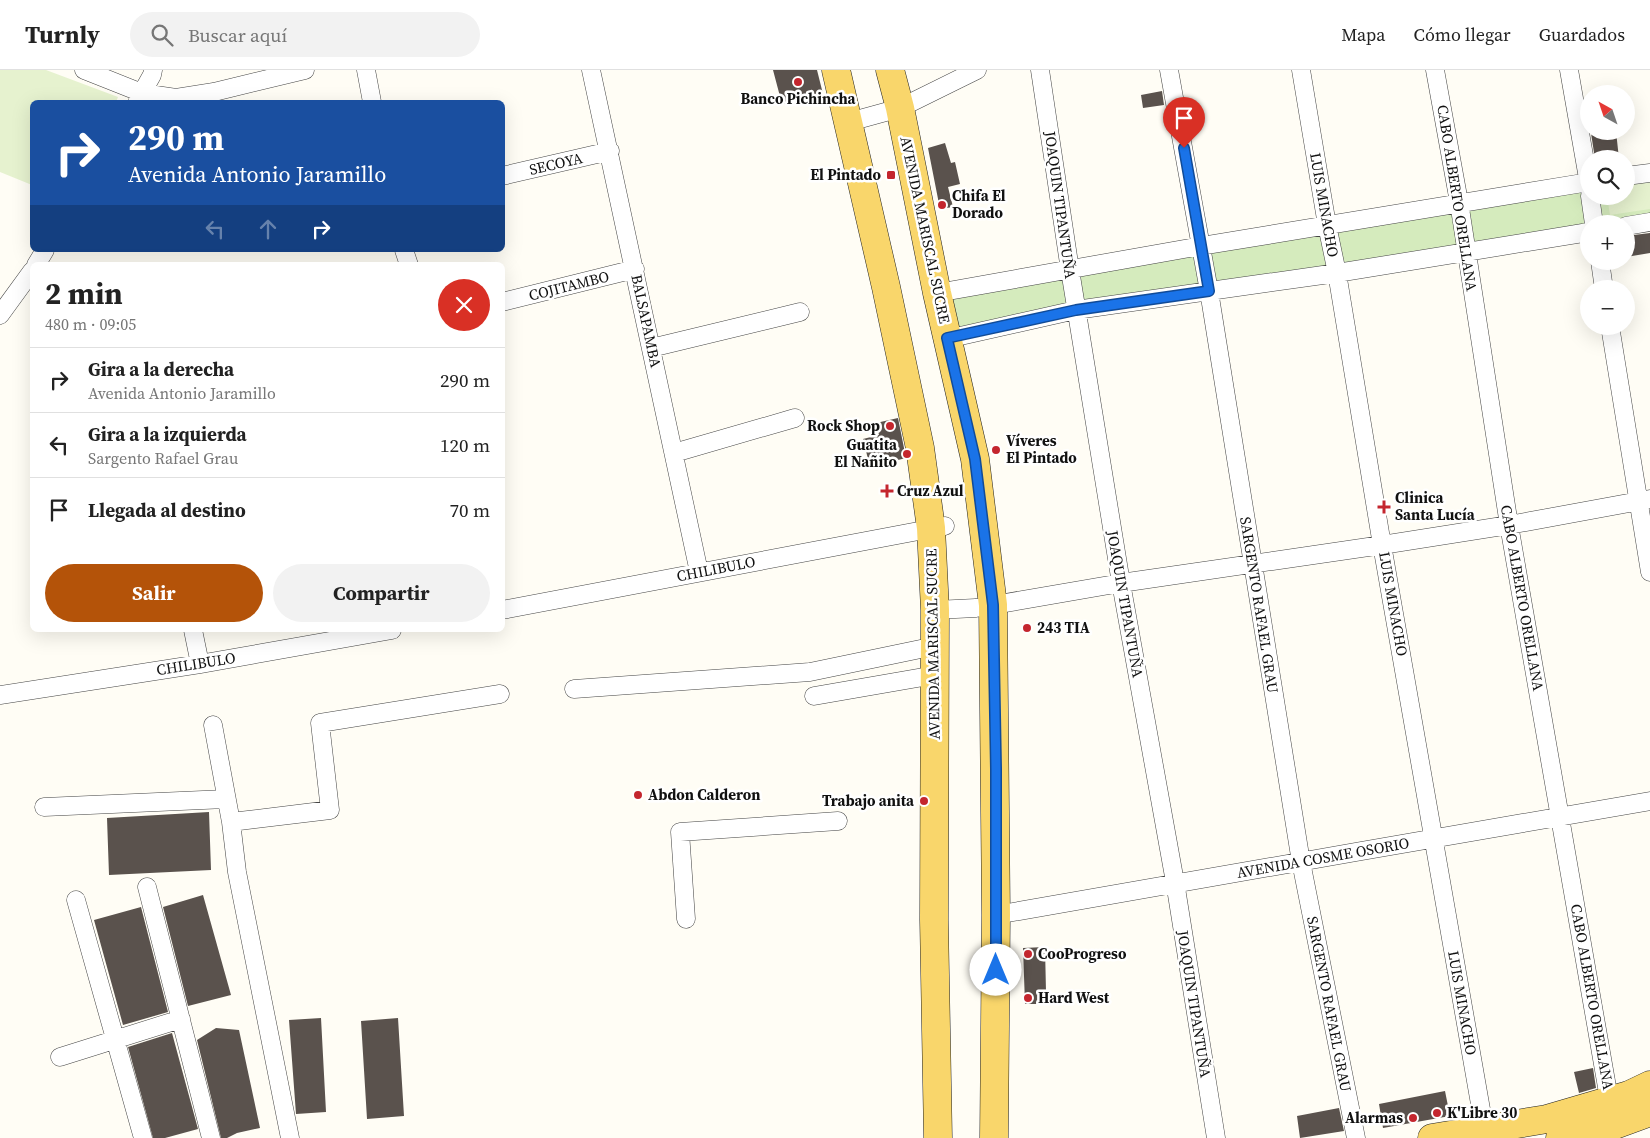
<!DOCTYPE html>
<html lang="es">
<head>
<meta charset="utf-8">
<style>
  body { margin:0; font-family:"Source Serif 4",serif; background:#f2f2f2; color:#222; height:100vh; display:flex; flex-direction:column; font-size:19px; white-space:nowrap }
  * { box-sizing:border-box; margin:0 }
  p { font-size:16px; color:#767676 }
  .icon { flex:none; width:28px; height:28px; fill:none; stroke:currentColor; stroke-width:2; stroke-linecap:round; stroke-linejoin:round }
  .map { position:relative; flex:1; overflow:hidden }
  .panel { position:absolute; left:30px; top:192px; width:475px; height:370px; display:flex; flex-direction:column; background:#fff; border-radius:8px; box-shadow:0 5px 20px #0002 }
  .panel>* { flex:none }
  .hud { position:absolute; left:30px; top:30px; width:475px; height:152px; border-radius:8px; box-shadow:0 5px 20px #0002; background:#1a4fa0; color:#fff; overflow:hidden }
  .needle { width:32px; rotate:320deg }
  .tools { position:absolute; left:1580px; top:15px; display:grid; gap:10px }
  .tools a { display:grid; place-items:center; width:55px; height:55px; border-radius:50%; background:#fff; box-shadow:0 5px 20px #0002; font-size:25px }
  .pin { position:absolute; display:grid; place-items:center; width:42px; height:42px; color:#fff; margin:-51px -21px; border-radius:50% 50% 50% 0; rotate:-45deg; box-shadow:0 0 5px #0007 }
  .pin .icon { rotate:45deg }
  .me { position:absolute; width:55px; margin:-28px; rotate:0deg; stroke-linejoin:round; filter:drop-shadow(0 0 4px #0008) }
  .turn { display:flex; align-items:center; gap:18px; height:105px; padding:0 15px; font-size:22px }
  .turn .icon { width:65px; height:65px; stroke-width:2.5 }
  .turn b { display:block; font-size:35px; line-height:42px }
  .lanes { display:flex; align-items:center; height:48px; padding:0 15px; background:#0003; justify-content:center; gap:25px; direction:ltr }
  .lanes .off { opacity:.35 }
  .round { display:grid; place-items:center; flex:none; width:52px; height:52px; border-radius:26px; background:#f2f2f2 }
  .headline { display:flex; align-items:center; justify-content:space-between; height:85px; padding:0 15px }
  h1 { font-size:30px; font-weight:700; line-height:38px }
  .button { display:flex; gap:10px; margin-top:auto; padding:10px 15px }
  .button a { flex:1; height:58px; border-radius:30px; background:#b45309; color:#fff; font-size:20px; font-weight:700; line-height:58px; text-align:center }
  .button a+a { background:#f2f2f2; color:#222 }
  ul { padding:0; list-style:none }
  li { display:flex; align-items:center; gap:15px; height:65px; padding:0 15px; border-top:1px solid #e0e0e0 }
  li div { flex:1 }
  li b { display:block; font-size:19px }
  li em { font-style:normal }
  header { display:flex; align-items:center; gap:30px; box-sizing:border-box; height:70px; padding:0 25px; background:#fff; border-bottom:1px solid #e0e0e0 }
  header strong { font-size:24px }
  nav { display:flex; gap:28px; margin-inline-start:auto; font-size:18px }
  .search { width:350px; height:45px; background:#f2f2f2; display:flex; align-items:center; gap:12px; box-sizing:border-box; padding:0 18px; border-radius:28px; color:#767676; font-size:19px }
  .map>svg:first-child { display:block }
  .green { fill:#d5ebbd }
  .pitch { fill:#e6f2cf }
  .building { fill:#5a524d }
  .lines { fill:none; stroke-linecap:round; stroke-linejoin:round }
  .minor-casing { stroke:#444; stroke-width:19 }
  .primary-casing { stroke:#222; stroke-width:29 }
  .minor { stroke:#fff; stroke-width:18 }
  .primary { stroke:#f9d66b; stroke-width:28 }
  .route-casing { stroke:#114b97; stroke-width:12 }
  .route { stroke:#1a73e8; stroke-width:9 }
  .poi-dot { fill:#c4262e; stroke:#fff; stroke-width:2 }
  .labels { text-anchor:middle; stroke-width:5; stroke-linejoin:round; paint-order:stroke }
  .poi-label { font-size:15px; font-weight:bold; fill:#111; stroke:#fff; text-anchor:start }
  .street-label { font-size:15px; fill:#111; stroke:#fff }
</style>
</head>
<body>
<header>
<strong>Turnly</strong>
<div class="search"><svg class="icon" aria-label="search" viewBox="0 0 24 24"><circle cx="10" cy="10" r="6"/><path d="M15 15l6 6"/></svg>Buscar aquí</div>
<nav><a>Mapa</a><a>Cómo llegar</a><a>Guardados</a></nav>
</header>
<div class="map">
<svg width="1650" height="1068" viewBox="0 0 1650 1068">
  <rect width="100%" height="100%" fill="#fffdf5"/>
  <path class="green" d="M1650,103V152L1589,154L947,269L937,223L1589,112V126H1626V106Z"/>
  <path class="pitch" d="M0,0H46L118,27L116,32H32V115L0,102Z
    M1650,112V139L1610,145L1607,126H1626V115Z"/>
  <path class="building" d="M773,0H817L823,24L782,34Z
    M1162,21L1164,35L1143,38L1141,25Z
    M1606,61H1616L1619,89H1595L1591,63Z
    M945,73L951,93L955,92L960,114L948,117L953,137L940,139L928,78Z
    M1650,163V183L1626,187V166Z
    M898,348L906,388L870,397L863,369L879,365L876,353Z
    M209,742L211,800L109,805L107,748Z
    M203,825L231,925L188,936L163,837Z
    M141,837L168,942L123,955L94,850Z
    M1045,877L1046,922L1040,924L1037,934H1025L1023,878Z
    M321,948L326,1042L296,1044L289,950Z
    M398,948L404,1046L367,1049L361,951Z
    M216,958L239,960L260,1058L237,1063L227,1068H221L197,970Z
    M172,963L198,1059L165,1068H153L128,977Z
    M1593,998L1596,1018L1579,1023L1574,1002Z
    M1445,1021L1450,1046L1383,1058L1379,1034Z
    M1339,1038L1344,1061L1300,1068L1297,1046Z"/>
  <g class="lines">
    <g class="minor-casing">
      <path id="minor" d="M84,0L142,23L176,28L214,22L305,0
        M366,0L372,32
        M591,0L699,502
        M1040,0L1070,200L1121,513L1175,812L1216,1068
        M1169,0L1209,221L1301,792L1356,1068
        M1301,0L1327,155L1337,203L1382,475L1486,1068
        M1435,0L1459,132L1509,455L1611,1040
        M1569,0L1589,114
        M138,30L152,5L153,0
        M849,52L900,38L977,0
        M502,106L610,81
        M1626,106L1650,103
        M1590,126L1594,154
        M1626,156L1650,152
        M404,180L409,195
        M1600,191L1604,219
        M36,195L45,180
        M937,223L1201,176L1589,112
        M502,232L635,199
        M0,245L32,201
        M1610,256L1650,502
        M947,269L1076,240L1337,203L1589,162
        M651,278L800,242
        M674,383L795,348
        M502,540L945,456
        M935,540L976,538L1121,513L1382,475L1509,455L1650,429
        M193,560L200,594
        M574,619L810,602L935,576
        M0,625L200,594L392,560
        M814,626L935,605
        M213,655L231,752L237,802L290,1068
        M44,737L226,729
        M231,752L330,740L320,653L500,624
        M147,817L211,1068
        M76,830L143,1068
        M996,845C1214,805 1432,770 1650,731
        M686,849L680,762L838,751
        M60,987L181,949"/>
    </g>
    <g class="primary-casing">
      <path id="primary" d="M836,0L886,217L920,378L931,458L935,540L934,850L938,1068
        M890,0L900,38L937,223L975,389L993,535L996,845L994,1068
        M1432,1068L1547,1049L1629,1025L1650,1015
        M1560,1068L1612,1056L1650,1042"/>
    </g>
    <use href="#minor" class="minor"/>
    <use href="#primary" class="primary"/>
  </g>
  <g class="lines">
    <g class="route-casing">
      <path id="route" d="M996,900V699L993,535L975,389L947,268L1076,240L1209,221L1184,78"/>
    </g>
    <use href="#route" class="route"/>
  </g>
  <g class="poi-dot">
    <circle cx="798" cy="12" r="5"/>
    <rect x="886" y="100" width="10" height="10" rx="2.5"/>
    <circle cx="942" cy="135" r="5"/>
    <circle cx="890" cy="356" r="5"/>
    <circle cx="996" cy="380" r="5"/>
    <circle cx="907" cy="384" r="5"/>
    <path d="M884.5 413.5h5v5h5v5h-5v5h-5v-5h-5v-5h5z"/>
    <path d="M1381.5 429.5h5v5h5v5h-5v5h-5v-5h-5v-5h5z"/>
    <circle cx="1027" cy="558" r="5"/>
    <circle cx="638" cy="725" r="5"/>
    <circle cx="924" cy="731" r="5"/>
    <circle cx="1028" cy="884" r="5"/>
    <circle cx="1028" cy="928" r="5"/>
    <circle cx="1437" cy="1043" r="5"/>
    <circle cx="1413" cy="1048" r="5"/>
  </g>
  <g class="labels">
    <g class="poi-label">
      <text x="798" y="34" text-anchor="middle">Banco Pichincha</text>
      <text x="881" y="110" text-anchor="end">El Pintado</text>
      <text x="952" y="131">Chifa El<tspan x="952" dy="17">Dorado</tspan></text>
      <text x="880" y="361" text-anchor="end">Rock Shop</text>
      <text x="1006" y="376">Víveres<tspan x="1006" dy="17">El Pintado</tspan></text>
      <text x="897" y="380" text-anchor="end">Guatita<tspan x="897" dy="17">El Nañito</tspan></text>
      <text x="897" y="426">Cruz Azul</text>
      <text x="1395" y="433">Clinica<tspan x="1395" dy="17">Santa Lucía</tspan></text>
      <text x="1037" y="563">243 TIA</text>
      <text x="648" y="730">Abdon Calderon</text>
      <text x="914" y="736" text-anchor="end">Trabajo anita</text>
      <text x="1038" y="889">CooProgreso</text>
      <text x="1038" y="933">Hard West</text>
      <text x="1447" y="1048">K'Libre 30</text>
      <text x="1403" y="1053" text-anchor="end">Alarmas</text>
    </g>
    <g class="street-label">
      <text transform="translate(556 94) rotate(-13)" y="5">SECOYA</text>
      <text transform="translate(1457 128) rotate(81)" y="5">CABO ALBERTO ORELLANA</text>
      <text transform="translate(1060 135) rotate(82)" y="5">JOAQUIN TIPANTUÑA</text>
      <text transform="translate(1324 135) rotate(80)" y="5">LUIS MINACHO</text>
      <text transform="translate(925 160) rotate(78)" y="5">AVENIDA MARISCAL SUCRE</text>
      <text transform="translate(569 216) rotate(-14)" y="5">COJITAMBO</text>
      <text transform="translate(646 251) rotate(78)" y="5">BALSAPAMBA</text>
      <text transform="translate(716 499) rotate(-11)" y="5">CHILIBULO</text>
      <text transform="translate(1522 528) rotate(80)" y="5">CABO ALBERTO ORELLANA</text>
      <text transform="translate(1125 534) rotate(80)" y="5">JOAQUIN TIPANTUÑA</text>
      <text transform="translate(1393 534) rotate(80)" y="5">LUIS MINACHO</text>
      <text transform="translate(1259 535) rotate(81)" y="5">SARGENTO RAFAEL GRAU</text>
      <text transform="translate(933 574) rotate(-91)" y="5">AVENIDA MARISCAL SUCRE</text>
      <text transform="translate(196 594) rotate(-9)" y="5">CHILIBULO</text>
      <text transform="translate(1323 788) rotate(-10)" y="5">AVENIDA COSME OSORIO</text>
      <text transform="translate(1592 927) rotate(80)" y="5">CABO ALBERTO ORELLANA</text>
      <text transform="translate(1462 933) rotate(80)" y="5">LUIS MINACHO</text>
      <text transform="translate(1194 934) rotate(81)" y="5">JOAQUIN TIPANTUÑA</text>
      <text transform="translate(1329 934) rotate(79)" y="5">SARGENTO RAFAEL GRAU</text>
    </g>
  </g>
</svg>
<div class="tools">
<a><svg class="needle" viewBox="-14 -14 28 28"><path d="M0-13l5 13h-10z" fill="#e53935"/><path d="M0 13l5-13h-10z" fill="#767676"/></svg></a>
<a><svg class="icon" aria-label="search" viewBox="0 0 24 24"><circle cx="10" cy="10" r="6"/><path d="M15 15l6 6"/></svg></a>
<a>+</a>
<a>−</a>
</div>
<div class="pin" style="left:1184px;top:78px;background:#d93025"><svg class="icon" aria-label="arrive" viewBox="0 0 24 24"><path d="M6 21V4h12l-3 4 3 4H6"/></svg></div>
<svg class="me" style="left:996px;top:900px" viewBox="-20 -20 40 40"><circle r="19" fill="#fff"/><path d="M0-13L10 11 0 6-10 11z" fill="#1a73e8"/></svg>
<div class="hud">
<div class="turn"><svg class="icon" aria-label="right" viewBox="0 0 24 24"><path d="M7 20v-9h11M14 6l5 5-5 5"/></svg><div><b>290 m</b>Avenida Antonio Jaramillo</div></div>
<div class="lanes"><svg class="icon off" aria-label="left" viewBox="0 0 24 24"><path d="M17 20v-9H6M10 6l-5 5 5 5"/></svg><svg class="icon off" aria-label="ahead" viewBox="0 0 24 24"><path d="M12 20V5M6 11l6-6 6 6"/></svg><svg class="icon" aria-label="right" viewBox="0 0 24 24"><path d="M7 20v-9h11M14 6l5 5-5 5"/></svg></div>
</div>
<section class="panel">
<div class="headline"><div><h1>2 min</h1><p>480 m · 09:05</p></div><a class="round" style="background:#d93025;color:#fff"><svg class="icon" aria-label="close" viewBox="0 0 24 24"><path d="M6 6l12 12M18 6L6 18"/></svg></a></div>
<ul>
<li><svg class="icon" aria-label="right" viewBox="0 0 24 24"><path d="M7 20v-9h11M14 6l5 5-5 5"/></svg><div><b>Gira a la derecha</b><p>Avenida Antonio Jaramillo</p></div><em>290 m</em></li>
<li><svg class="icon" aria-label="left" viewBox="0 0 24 24"><path d="M17 20v-9H6M10 6l-5 5 5 5"/></svg><div><b>Gira a la izquierda</b><p>Sargento Rafael Grau</p></div><em>120 m</em></li>
<li><svg class="icon" aria-label="arrive" viewBox="0 0 24 24"><path d="M6 21V4h12l-3 4 3 4H6"/></svg><div><b>Llegada al destino</b></div><em>70 m</em></li>
</ul>
<div class="button"><a>Salir</a><a>Compartir</a></div>
</section>
</div>
</body>
</html>
